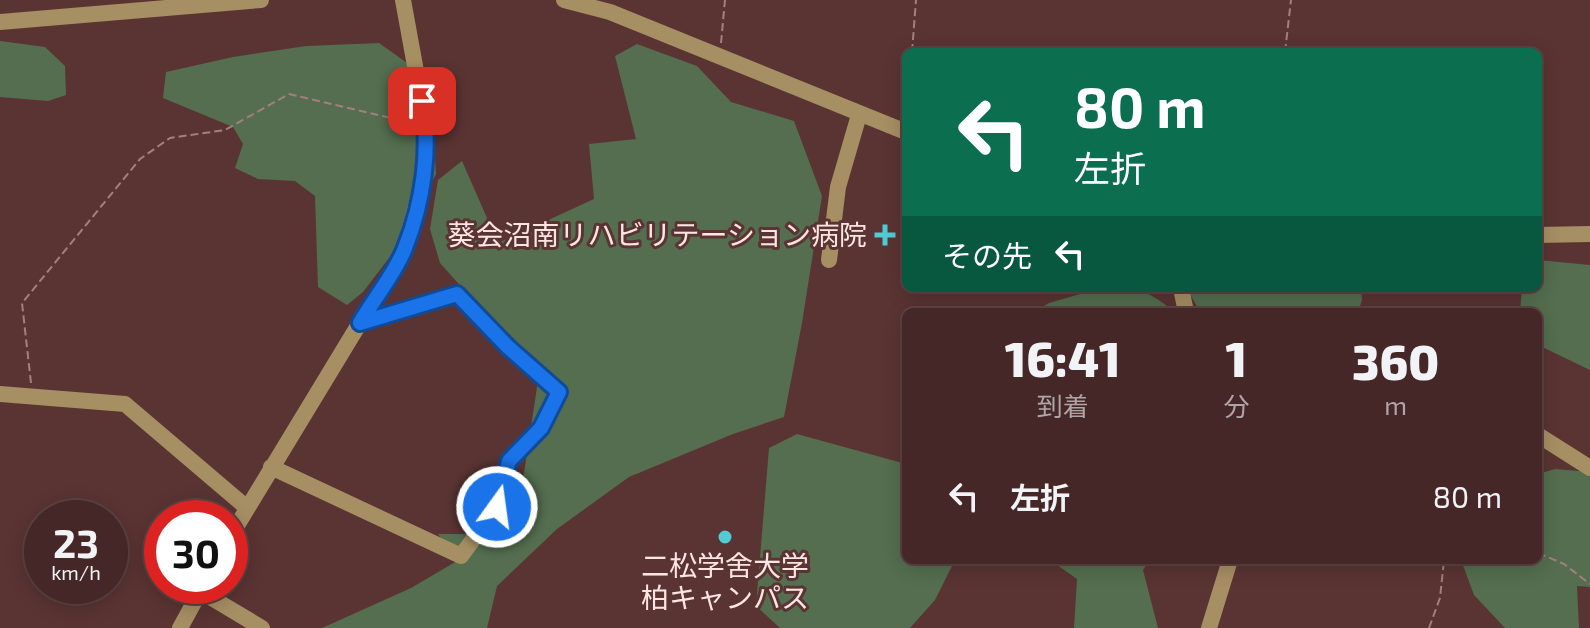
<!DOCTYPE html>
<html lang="ja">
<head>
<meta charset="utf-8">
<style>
  body { margin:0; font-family:"Exo 2","Noto Sans JP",sans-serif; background:#4e3332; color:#f1f3f6; height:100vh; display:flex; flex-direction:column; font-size:30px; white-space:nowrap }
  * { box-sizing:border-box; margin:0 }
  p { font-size:26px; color:#afa5a7 }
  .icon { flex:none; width:44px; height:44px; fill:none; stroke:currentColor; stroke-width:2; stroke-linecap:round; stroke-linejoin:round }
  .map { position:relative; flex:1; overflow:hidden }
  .drawer { position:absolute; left:902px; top:308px; width:640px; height:256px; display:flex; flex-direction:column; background:#442726; border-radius:12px; box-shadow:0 4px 20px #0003,0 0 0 2px #5c4443 }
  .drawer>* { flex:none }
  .top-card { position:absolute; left:902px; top:48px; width:640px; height:244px; border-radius:12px; box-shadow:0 4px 20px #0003,0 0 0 2px #5c4443; background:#0b6e4f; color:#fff; overflow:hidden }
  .speed { position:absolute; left:24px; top:500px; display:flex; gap:16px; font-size:40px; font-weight:700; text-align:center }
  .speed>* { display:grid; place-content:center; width:104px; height:104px; border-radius:50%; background:#442726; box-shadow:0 4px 20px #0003,0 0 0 2px #5c4443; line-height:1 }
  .speed small { font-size:20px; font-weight:400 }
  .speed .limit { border:12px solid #d22; background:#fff; color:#111 }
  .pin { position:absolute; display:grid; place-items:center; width:68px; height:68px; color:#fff; margin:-34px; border-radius:16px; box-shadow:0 4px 12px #0006 }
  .me { position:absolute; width:88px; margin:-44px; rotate:14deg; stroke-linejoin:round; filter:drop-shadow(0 0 6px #0008) }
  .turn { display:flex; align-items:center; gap:28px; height:168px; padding:0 40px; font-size:36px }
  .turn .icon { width:104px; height:104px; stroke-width:2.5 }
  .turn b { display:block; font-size:56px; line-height:68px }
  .then { display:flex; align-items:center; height:76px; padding:0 40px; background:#0003; gap:16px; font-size:30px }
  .eta { display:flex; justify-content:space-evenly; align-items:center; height:136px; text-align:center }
  .eta b { font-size:48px; font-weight:800; line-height:56px }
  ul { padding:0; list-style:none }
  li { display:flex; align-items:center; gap:24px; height:104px; padding:0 40px }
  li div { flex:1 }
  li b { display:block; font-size:30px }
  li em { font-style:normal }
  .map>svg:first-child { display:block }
  .green { fill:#546e4f }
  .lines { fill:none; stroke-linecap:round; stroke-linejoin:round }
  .path { stroke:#a1807f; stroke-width:2; stroke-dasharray:8 4; stroke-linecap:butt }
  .minor { stroke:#a78f64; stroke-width:16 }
  .route-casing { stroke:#114b97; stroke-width:20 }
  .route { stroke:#1a73e8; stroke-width:14 }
  .poi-dot { fill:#51ccd4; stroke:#5a3433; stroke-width:3 }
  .labels { text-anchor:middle; stroke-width:6; stroke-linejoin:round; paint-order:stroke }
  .poi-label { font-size:28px; fill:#fee5e4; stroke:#5a3433; text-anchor:end }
</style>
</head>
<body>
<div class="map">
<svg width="1590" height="628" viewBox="0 0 1590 628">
  <rect width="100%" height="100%" fill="#5a3433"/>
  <path class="green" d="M0,41L45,47L65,66L66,95L48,101L0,97Z
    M379,43L410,65L432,108L436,174L402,241L363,292L347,305L318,287L315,196L295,181L258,179L235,168L243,144L233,127L163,98L166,72L233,57L306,46Z
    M637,44L697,66L731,102L794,121L822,196L802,323L784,417L733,434L629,477L557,529L497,586L487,628H322L411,588L457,561L438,534H474L519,506L539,374L440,263L430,229L438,180L462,161L498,243L594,199L589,144L636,139L615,56Z
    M1538,260L1590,265V370L1538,345V312H1520L1522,288H1538Z
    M1101,288C1136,288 1146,288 1174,312H1034L1049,303Z
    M1190,288H1361L1362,300L1358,312H1200L1191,296Z
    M797,434L906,464V560H955L935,600L910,628H780L756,606L769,448Z
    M1555,469L1590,472V587L1577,586L1579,628H1505L1474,595L1461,560H1538V474Z
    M1050,560H1150L1143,570L1158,628H1074L1077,579Z"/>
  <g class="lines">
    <path class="path" d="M721,43L725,0
      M912,52L916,0
      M1285,52L1291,0
      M31,383L22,303L140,159L170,138L225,130L289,94L412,123
      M1538,553L1564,564L1590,584
      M1429,628L1440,598L1444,560"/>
    <path class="minor" d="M564,0L610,12L906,132
      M0,22L261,0
      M1538,235L1590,234
      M829,260L838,187L859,115
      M1181,288L1186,312
      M0,394L125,404L246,507
      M1538,435L1590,468
      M271,467L461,556L497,507L509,461L541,428L559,392L508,347L457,294L360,323
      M230,537L404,250L424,177L426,126L403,0
      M200,591L262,628
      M180,628L203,586
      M1209,628L1230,560"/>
  </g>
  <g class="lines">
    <g class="route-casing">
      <path id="route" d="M422,101C431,150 423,202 405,248C396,272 373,300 360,323L457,294L508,347L559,392L541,428L509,461L497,507"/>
    </g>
    <use href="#route" class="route"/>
  </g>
  <g class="poi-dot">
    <path d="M881 223h8v8h8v8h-8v8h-8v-8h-8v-8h8z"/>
    <circle cx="725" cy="537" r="8"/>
  </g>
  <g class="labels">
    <g class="poi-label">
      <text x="867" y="245">葵会沼南リハビリテーション病院</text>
      <text x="725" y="576" text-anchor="middle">二松学舍大学<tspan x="725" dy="32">柏キャンパス</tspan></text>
    </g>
  </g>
</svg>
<div class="speed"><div>23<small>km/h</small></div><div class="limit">30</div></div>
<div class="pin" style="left:422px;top:101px;background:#d93025"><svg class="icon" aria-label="arrive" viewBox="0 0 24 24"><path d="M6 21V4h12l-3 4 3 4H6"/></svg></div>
<svg class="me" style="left:497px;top:507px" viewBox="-20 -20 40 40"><circle r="17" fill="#1a73e8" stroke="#fff" stroke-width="3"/><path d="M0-11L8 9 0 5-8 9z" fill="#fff"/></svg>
<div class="top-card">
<div class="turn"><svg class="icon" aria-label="left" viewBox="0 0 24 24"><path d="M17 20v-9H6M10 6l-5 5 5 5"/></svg><div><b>80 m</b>左折</div></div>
<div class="then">その先<svg class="icon" aria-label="left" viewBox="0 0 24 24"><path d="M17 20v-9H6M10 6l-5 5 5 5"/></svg></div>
</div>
<section class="drawer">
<div class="eta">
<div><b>16:41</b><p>到着</p></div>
<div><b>1</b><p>分</p></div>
<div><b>360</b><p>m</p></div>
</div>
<ul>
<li><svg class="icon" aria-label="left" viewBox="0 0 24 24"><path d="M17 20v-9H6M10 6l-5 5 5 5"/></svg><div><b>左折</b></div><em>80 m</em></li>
</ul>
</section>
</div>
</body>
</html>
